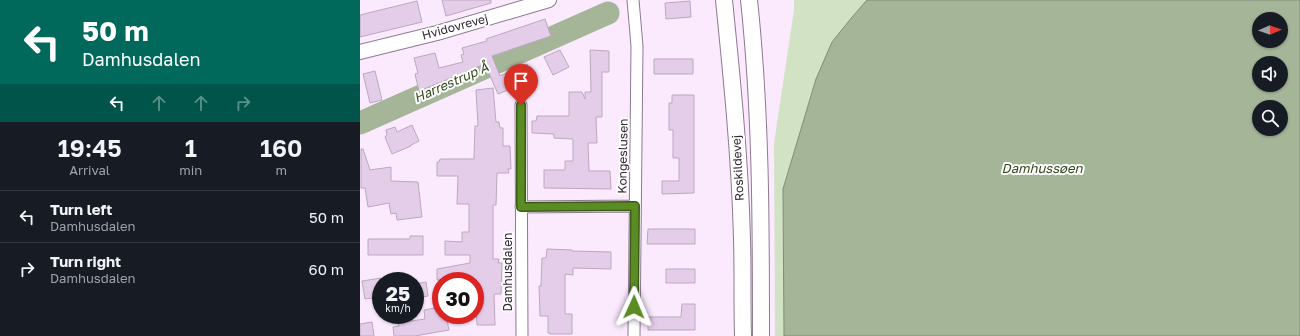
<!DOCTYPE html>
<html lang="en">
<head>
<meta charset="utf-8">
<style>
  body { margin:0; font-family:"Golos Text",sans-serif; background:#242831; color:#f1f3f6; height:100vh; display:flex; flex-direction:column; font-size:15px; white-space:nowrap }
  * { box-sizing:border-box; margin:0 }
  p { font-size:13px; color:#9ea1a6 }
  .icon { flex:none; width:22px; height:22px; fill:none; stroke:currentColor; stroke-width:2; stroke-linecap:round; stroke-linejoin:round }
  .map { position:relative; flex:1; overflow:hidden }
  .sheet { display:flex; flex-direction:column; background:#171b24; width:360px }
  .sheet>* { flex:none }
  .banner { background:#00695c; color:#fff; overflow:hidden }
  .needle { width:26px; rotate:88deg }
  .tools { position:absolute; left:892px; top:12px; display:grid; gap:8px }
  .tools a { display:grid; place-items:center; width:36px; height:36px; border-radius:50%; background:#171b24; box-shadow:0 1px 3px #0004; font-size:20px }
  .speed { position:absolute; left:12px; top:272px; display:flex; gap:8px; font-size:20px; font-weight:700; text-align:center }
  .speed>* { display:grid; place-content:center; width:52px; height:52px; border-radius:50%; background:#171b24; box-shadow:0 1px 3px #0004; line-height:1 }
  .speed small { font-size:10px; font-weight:400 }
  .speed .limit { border:6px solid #d22; background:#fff; color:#111 }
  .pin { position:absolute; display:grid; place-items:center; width:34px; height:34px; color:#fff; margin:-41px -17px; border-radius:50% 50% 50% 0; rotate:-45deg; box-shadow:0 0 4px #0007 }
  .pin .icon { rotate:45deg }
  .me { position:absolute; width:44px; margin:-22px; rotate:1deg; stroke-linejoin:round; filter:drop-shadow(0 0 3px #0008) }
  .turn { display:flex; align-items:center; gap:14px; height:84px; padding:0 16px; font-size:18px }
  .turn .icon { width:52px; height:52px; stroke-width:2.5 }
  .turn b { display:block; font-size:28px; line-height:34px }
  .lanes { display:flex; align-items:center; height:38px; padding:0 16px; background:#0003; justify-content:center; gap:20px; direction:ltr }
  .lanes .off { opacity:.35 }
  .eta { display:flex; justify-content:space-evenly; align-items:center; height:68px; text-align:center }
  .eta b { font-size:24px; font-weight:600; line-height:28px }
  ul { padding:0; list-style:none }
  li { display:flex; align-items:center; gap:12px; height:52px; padding:0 16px; border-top:1px solid #363941 }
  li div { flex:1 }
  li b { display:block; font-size:15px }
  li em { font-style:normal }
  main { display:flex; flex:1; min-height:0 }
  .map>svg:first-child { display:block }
  .green { fill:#d2e2c5 }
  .water { fill:#a4b598; stroke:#818b79; fill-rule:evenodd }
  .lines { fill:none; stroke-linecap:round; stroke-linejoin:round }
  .river { stroke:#a4b598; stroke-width:23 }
  .building { fill:#e4cde9; stroke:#bca7c0 }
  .minor-casing { stroke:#8d7991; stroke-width:13 }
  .tertiary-casing { stroke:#8d7991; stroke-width:16 }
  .secondary-casing { stroke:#8d7991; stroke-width:18 }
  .minor { stroke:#fff; stroke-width:11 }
  .tertiary { stroke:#fff; stroke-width:14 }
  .secondary { stroke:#fff; stroke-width:16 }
  .route-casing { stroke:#3b5b17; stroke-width:10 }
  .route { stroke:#5b8c23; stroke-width:7 }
  .labels { text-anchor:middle; stroke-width:4; stroke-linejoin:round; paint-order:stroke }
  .street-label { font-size:12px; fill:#302831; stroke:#fdfdfd }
  .water-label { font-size:13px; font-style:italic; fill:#334a1e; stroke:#fdfdfd }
</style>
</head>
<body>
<main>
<section class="sheet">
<div class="banner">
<div class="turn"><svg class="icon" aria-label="left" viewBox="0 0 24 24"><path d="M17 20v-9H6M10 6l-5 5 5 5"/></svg><div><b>50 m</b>Damhusdalen</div></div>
<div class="lanes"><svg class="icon" aria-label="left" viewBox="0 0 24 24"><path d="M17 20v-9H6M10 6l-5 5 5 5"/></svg><svg class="icon off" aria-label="ahead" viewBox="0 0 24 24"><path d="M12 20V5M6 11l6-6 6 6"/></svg><svg class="icon off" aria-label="ahead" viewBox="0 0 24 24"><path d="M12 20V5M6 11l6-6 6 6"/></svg><svg class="icon off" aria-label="right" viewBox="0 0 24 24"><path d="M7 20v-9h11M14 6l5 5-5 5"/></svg></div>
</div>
<div class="eta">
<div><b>19:45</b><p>Arrival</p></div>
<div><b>1</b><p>min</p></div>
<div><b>160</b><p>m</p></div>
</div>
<ul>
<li><svg class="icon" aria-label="left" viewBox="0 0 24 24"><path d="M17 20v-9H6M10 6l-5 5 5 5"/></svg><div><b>Turn left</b><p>Damhusdalen</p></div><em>50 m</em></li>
<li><svg class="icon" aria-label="right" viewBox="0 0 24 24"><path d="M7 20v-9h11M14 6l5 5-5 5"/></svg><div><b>Turn right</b><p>Damhusdalen</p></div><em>60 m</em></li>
</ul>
</section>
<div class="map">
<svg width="940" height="336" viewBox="0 0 940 336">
  <rect width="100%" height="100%" fill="#fbeafe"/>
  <path class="green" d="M434,0H507L491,17L472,42L456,79L423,189L424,336H415L414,143L434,10Z"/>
  <path class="water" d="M507,0H940V336H424L423,189L456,79L472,42L492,17ZM899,19H921V41H899ZM899,63H921V85H899ZM899,107H921V129H899Z"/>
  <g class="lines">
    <path class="river" d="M0,123L248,13"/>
  </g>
  <path class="building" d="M82,0H131V3L86,16Z
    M57,1L62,22L0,37V15Z
    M330,1L331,17L306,19L305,3Z
    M185,19L191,36L132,56L140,76L167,64L174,84L153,88L138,94L125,64L59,91L55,74L58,73L54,58L75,53L79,68L103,62L101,55L104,54L102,48L127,41L126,39Z
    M200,50L209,67L193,75L184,57Z
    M230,50L249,51V72H242V117H236L237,143H228L229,171H250L251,189L184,188V170H205V161H213V139L194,138V134L172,133V121H176L177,116H209V92H222L225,99V92H231Z
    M294,59H333V74H294Z
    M15,71L22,100L10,103L3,74Z
    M133,88L136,122H139L140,128H143V146H150L151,169H148L149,173H137L136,205H133V259H139L138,263H142L141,294H134L135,325H117L115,281L77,280V269L110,263V255H85V241L102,242V232H109V204H97L98,176H77V162H79L80,159H114L115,126H118L116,90Z
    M312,95H334V193L302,194V181H319V158H313V130H309V103H312Z
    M52,125L59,141L51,145V146L32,154L25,137L27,135L26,130L35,127L37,132Z
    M1,149H3L10,170L31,167V181L58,182L62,217L37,220L36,213L31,214L29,203L8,207L5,188H1Z
    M288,229H335V244H287Z
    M50,236H63V255H8V239H50Z
    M187,249L212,250V251L251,252V269L213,268V275L205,274V314H212V334H190V333H188V316H180L179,286H181L182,258H186Z
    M306,269H335V283H306Z
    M21,278V297L5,299L2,281Z
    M66,282L68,296L57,298L55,284Z
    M322,304H335V330H288V317H321Z
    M81,307V315H86L89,330L55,336H34L33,327L39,326L38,323L65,319L64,310Z
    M12,322L14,336H0V324Z"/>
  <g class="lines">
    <g class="minor-casing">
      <path id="minor" d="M273,0L277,46L274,336
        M161,105L162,336
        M161,207L275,206"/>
    </g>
    <g class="tertiary-casing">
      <path id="tertiary" d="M0,52L77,33L189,0"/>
    </g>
    <g class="secondary-casing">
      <path id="secondary" d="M364,0C372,79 380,159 382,239C383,271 382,304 383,336
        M389,0C401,112 401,224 401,336"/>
    </g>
    <use href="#minor" class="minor"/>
    <use href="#tertiary" class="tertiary"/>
    <use href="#secondary" class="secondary"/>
  </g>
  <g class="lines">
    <g class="route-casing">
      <path id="route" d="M161,105V207L275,206L274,307"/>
    </g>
    <use href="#route" class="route"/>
  </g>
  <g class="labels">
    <g class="street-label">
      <text transform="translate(95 27) rotate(-15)" y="4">Hvidovrevej</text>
      <text transform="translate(263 156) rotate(-89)" y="4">Kongeslusen</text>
      <text transform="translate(378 168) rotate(-93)" y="4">Roskildevej</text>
      <text transform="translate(148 272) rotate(-90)" y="4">Damhusdalen</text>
    </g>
    <g class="water-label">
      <text transform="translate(91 82) rotate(-24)" y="5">Harrestrup Å</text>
      <text x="682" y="173">Damhussøen</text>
    </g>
  </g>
</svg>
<div class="tools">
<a><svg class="needle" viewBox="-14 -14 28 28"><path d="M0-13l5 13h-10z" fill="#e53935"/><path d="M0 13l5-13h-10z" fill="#9ea1a6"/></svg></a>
<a><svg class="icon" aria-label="sound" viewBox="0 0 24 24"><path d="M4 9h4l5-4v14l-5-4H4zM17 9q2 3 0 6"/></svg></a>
<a><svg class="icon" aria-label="search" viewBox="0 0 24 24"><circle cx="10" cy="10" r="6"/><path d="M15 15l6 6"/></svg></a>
</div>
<div class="speed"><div>25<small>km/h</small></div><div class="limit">30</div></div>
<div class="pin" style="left:161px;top:105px;background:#d93025"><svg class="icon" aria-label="arrive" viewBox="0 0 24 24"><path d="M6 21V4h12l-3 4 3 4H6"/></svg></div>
<svg class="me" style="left:274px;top:307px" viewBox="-20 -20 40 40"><path d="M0-17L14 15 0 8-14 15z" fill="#5b8c23" stroke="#fff" stroke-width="4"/></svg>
</div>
</main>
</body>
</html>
